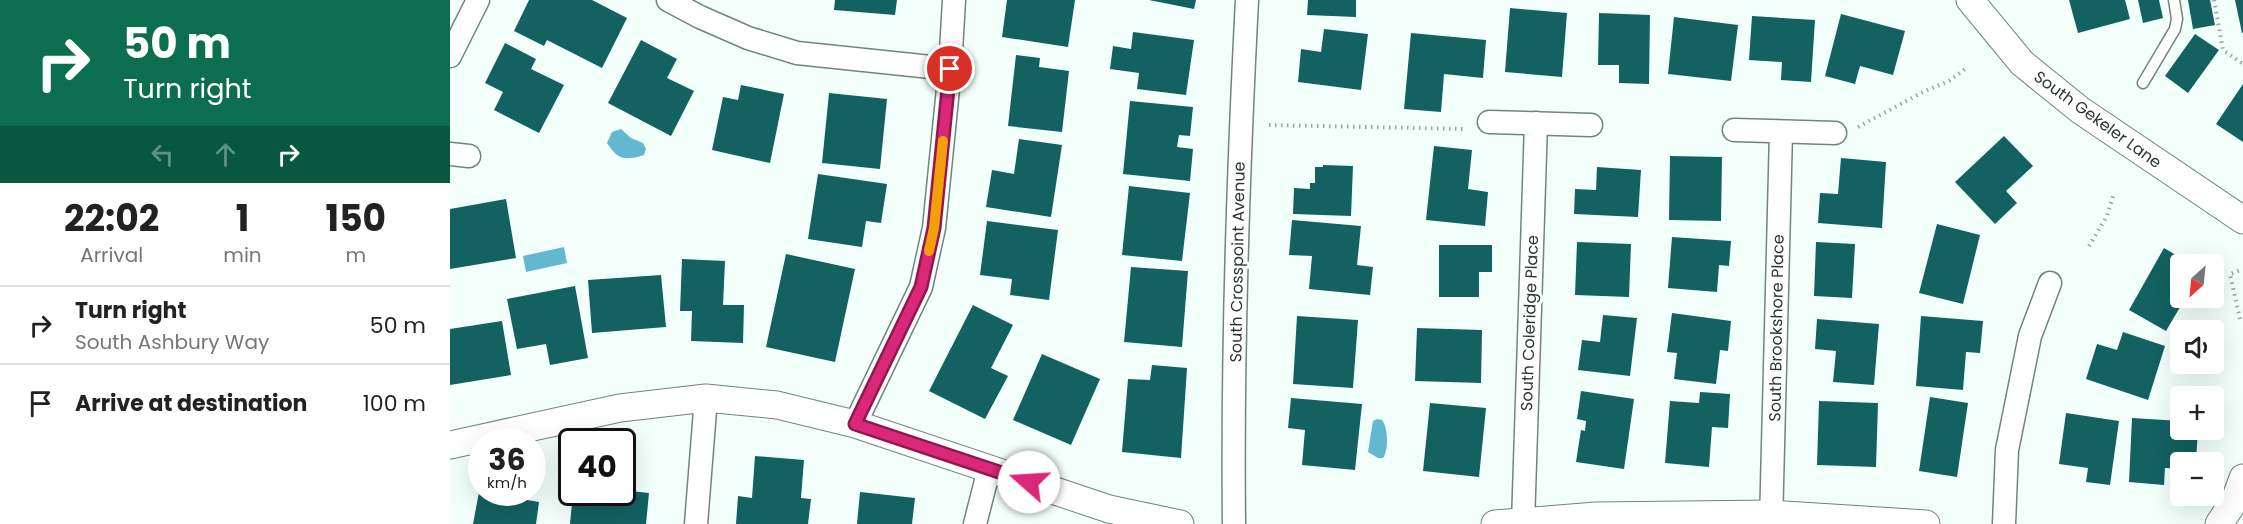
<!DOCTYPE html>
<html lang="en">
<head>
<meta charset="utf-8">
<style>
  body { margin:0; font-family:Poppins,sans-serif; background:#f6f6f6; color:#222; height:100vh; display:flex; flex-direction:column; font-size:22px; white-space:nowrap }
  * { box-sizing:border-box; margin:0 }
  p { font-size:20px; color:#767676 }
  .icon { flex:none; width:33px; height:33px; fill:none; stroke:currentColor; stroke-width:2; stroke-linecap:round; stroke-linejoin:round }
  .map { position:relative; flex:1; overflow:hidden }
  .panel { display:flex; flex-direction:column; background:#fff; width:450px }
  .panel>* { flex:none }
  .hud { background:#0b6e4f; color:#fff; overflow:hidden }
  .needle { width:39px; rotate:207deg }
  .fabs { position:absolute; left:1720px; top:254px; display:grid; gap:12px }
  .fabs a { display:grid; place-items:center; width:54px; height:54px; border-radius:6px; background:#fff; box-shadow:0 6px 24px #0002; font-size:30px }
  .speed { position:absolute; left:18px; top:428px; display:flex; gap:12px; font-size:30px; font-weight:700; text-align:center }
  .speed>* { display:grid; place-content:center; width:78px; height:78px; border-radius:50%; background:#fff; box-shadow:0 6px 24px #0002; line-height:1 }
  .speed small { font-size:15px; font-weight:400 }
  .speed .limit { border:3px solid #111; border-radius:9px; background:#fff; color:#111 }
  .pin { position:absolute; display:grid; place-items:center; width:51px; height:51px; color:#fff; margin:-26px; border:3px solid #fff; border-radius:50%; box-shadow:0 2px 6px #0007 }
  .me { position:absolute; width:66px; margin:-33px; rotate:289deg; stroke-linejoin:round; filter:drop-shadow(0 0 4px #0008) }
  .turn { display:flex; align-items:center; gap:21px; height:126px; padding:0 24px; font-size:27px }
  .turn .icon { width:78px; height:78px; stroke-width:2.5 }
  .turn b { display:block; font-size:42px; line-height:51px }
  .lanes { display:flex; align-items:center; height:57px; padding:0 24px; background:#0003; justify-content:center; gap:30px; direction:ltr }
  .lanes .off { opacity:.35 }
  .eta { display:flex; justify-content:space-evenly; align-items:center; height:102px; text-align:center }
  .eta b { font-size:36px; font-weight:700; line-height:42px }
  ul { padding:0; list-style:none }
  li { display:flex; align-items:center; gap:18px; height:78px; padding:0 24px; border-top:2px solid #e0e0e0 }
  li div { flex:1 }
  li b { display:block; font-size:22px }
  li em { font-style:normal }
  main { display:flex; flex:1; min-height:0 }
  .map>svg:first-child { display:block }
  .water { fill:#63b7ce }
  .building { fill:#136161 }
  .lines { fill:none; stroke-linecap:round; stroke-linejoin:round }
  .service-casing { stroke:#71847e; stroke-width:13 }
  .minor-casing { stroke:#71847e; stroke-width:25 }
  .tertiary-casing { stroke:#71847e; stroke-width:29 }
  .path { stroke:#9aa5a1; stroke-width:4; stroke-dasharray:1.5 4.5; stroke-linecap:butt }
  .service { stroke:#fff; stroke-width:10 }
  .minor { stroke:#fff; stroke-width:22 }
  .tertiary { stroke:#fff; stroke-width:27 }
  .route-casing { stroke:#8e194d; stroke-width:15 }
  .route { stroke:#db2777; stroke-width:10 }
  .slow { stroke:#f59e0b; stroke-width:10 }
  .labels { text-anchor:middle; stroke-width:6; stroke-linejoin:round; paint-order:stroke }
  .street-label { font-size:16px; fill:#2d3533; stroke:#fff }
</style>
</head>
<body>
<main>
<section class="panel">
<div class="hud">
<div class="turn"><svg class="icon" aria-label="right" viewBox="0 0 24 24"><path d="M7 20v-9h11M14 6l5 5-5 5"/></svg><div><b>50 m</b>Turn right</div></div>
<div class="lanes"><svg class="icon off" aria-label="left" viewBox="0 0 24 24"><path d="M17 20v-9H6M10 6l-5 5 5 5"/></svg><svg class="icon off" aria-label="ahead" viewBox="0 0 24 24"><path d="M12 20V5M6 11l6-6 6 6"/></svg><svg class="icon" aria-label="right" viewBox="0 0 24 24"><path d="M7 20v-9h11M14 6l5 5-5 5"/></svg></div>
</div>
<div class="eta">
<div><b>22:02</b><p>Arrival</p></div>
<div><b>1</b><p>min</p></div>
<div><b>150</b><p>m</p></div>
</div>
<ul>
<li><svg class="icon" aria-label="right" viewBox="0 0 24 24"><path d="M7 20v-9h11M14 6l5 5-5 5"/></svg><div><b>Turn right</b><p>South Ashbury Way</p></div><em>50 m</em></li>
<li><svg class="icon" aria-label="arrive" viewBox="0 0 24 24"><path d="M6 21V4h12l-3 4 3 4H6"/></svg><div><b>Arrive at destination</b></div><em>100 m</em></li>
</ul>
</section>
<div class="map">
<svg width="1793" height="524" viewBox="0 0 1793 524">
  <rect width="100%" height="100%" fill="#f2fffb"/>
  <path class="water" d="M171,129L181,138L193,143L196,149L194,155C175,161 168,160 157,143L162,132Z
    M114,247L117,263L76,272L73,256Z
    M927,419L932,420C938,428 939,449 933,458H928L918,452L923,421Z"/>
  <path class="building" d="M79,0H142L177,18L152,68L97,40L94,46L64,31Z
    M385,0H447L445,15L384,10Z
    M557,0H625L618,47L552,37Z
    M699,0H746L744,9Z
    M858,0H906V17L857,15Z
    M1619,0H1675L1680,19L1628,33Z
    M1688,0H1709L1713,18L1693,23Z
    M1738,0H1760L1765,25L1743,29Z
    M1785,0H1793V33H1792Z
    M1060,8L1117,13L1112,77L1055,72Z
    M1149,13L1200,15L1199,84L1169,83V65H1148Z
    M1391,14L1455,31L1443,75L1410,66L1405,84L1375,76Z
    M1302,16L1365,20L1361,82L1331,80L1332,62L1299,60Z
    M1224,17L1288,25L1281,81L1218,74Z
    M874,29L918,34L911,90L848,82L851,49L871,52Z
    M683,32L744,40L736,95L687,89L689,73L660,69L663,46L681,49Z
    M961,33L1036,40L1033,78L994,74L991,112L954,109Z
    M1745,34L1769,50L1738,93L1715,76Z
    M191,40L227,59L217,78L244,91L221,136L158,103Z
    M55,43L86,59L81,69L114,85L89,133L44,110L53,92L35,83Z
    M566,55L590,58L589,67L619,71L612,132L558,126Z
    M1793,84V142L1766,124Z
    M291,85L334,94L320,163L262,150L273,97L288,100Z
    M379,93L437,99L430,169L372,163Z
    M680,101L743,107L740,136L729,135L727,147L743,149L740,181L673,174Z
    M1554,136L1583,166L1556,191L1567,203L1545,224L1505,182Z
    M569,139L612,145L601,217L536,207L542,170L564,174Z
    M984,146L1022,150L1018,189L1038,192L1035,226L976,220Z
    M1220,156L1272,157L1271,221L1219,220Z
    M1391,158L1436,162L1432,228L1368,223L1370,193L1388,194Z
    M873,165L903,166L901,216L843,214L844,188L860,189V183H865V167H873Z
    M1147,167L1191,170L1188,217L1124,214L1125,189L1146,190Z
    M368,174L437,184L431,223L416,221L412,247L358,239Z
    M679,186L740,193L732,261L672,255Z
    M56,199L66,258L0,269V209Z
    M842,220L911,226L907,265L923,267L920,295L859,289L862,256L839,255Z
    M537,221L608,230L599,300L560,295L562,279L530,275Z
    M1487,224L1530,235L1513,304L1469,293Z
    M1222,237L1281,241L1279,266L1269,265L1267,292L1218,288Z
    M1127,242L1181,244L1179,297L1125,295Z
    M1366,242L1405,244L1402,298L1364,296Z
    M989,245H1042V272H1029V297H989Z
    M1714,248L1741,264H1731V297H1736L1716,331L1679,310Z
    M336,254L405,269L385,362L316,347Z
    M232,259L275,261L273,305H294L293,343L241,341L242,311H230Z
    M681,267L738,271L732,347L674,342Z
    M211,275L216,327L142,333L138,280Z
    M125,286L138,358L100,365L96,344L67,349L57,299Z
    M523,305L563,325L541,368L558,376L535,419L479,391Z
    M1222,313L1281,321L1278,351L1270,350L1266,384L1224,379L1227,353L1217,352Z
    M1153,315L1187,318L1180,376L1128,370L1132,340L1150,342Z
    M847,316L908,320L903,388L843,384Z
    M1471,316L1533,321L1530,353L1516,352L1513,390L1466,386Z
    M1367,319L1429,324L1424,385L1383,382L1386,351L1365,349Z
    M52,321L61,375L0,385V329Z
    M967,328L1032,330L1031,383L965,381Z
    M1673,332L1715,346L1698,400L1636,379L1647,344L1667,350Z
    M592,354L650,379L621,445L563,420Z
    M702,365L737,368L731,458L672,452L678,379L700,380Z
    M1131,391L1184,399L1174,469L1126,462L1131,430L1135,431L1136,421L1127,419Z
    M1250,392L1280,394L1278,428L1262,427L1259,467L1215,463L1220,401L1249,403Z
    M1480,397L1518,403L1507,477L1469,471Z
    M841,398L912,404L905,470L852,465L855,430L838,428Z
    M1369,401L1428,403L1426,467L1367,465Z
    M980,403L1036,408L1029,477L973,471Z
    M1616,413L1669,421L1660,485L1636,482L1638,468L1609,464Z
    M1682,418L1731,421V429H1748L1746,462H1731V469L1715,468L1714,485L1679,482Z
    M305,456L354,460L351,498L361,499L358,524H286L288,496L302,498Z
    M172,465L183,466L181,491L199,493L196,524H120L123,492H172Z
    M29,492L89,502L86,524H23Z
    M410,492L465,498L462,524H407Z"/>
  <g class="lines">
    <g class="service-casing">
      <path id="service" d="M1693,83L1725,29L1727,19L1724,0"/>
    </g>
    <g class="minor-casing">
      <path id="minor" d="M218,0L250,17L298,38L347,53L500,69
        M0,56L28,0
        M1039,122L1141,125
        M1284,130L1385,133
        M0,154L19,156
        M405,424L471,287L484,228L500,69L504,0
        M246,524L256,398
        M525,524L539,469
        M784,524C782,349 788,175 797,0
        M1073,524L1086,123
        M1321,524L1331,132
        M1554,524L1557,450L1580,336L1600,283"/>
    </g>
    <g class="tertiary-casing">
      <path id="tertiary" d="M1520,0L1572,63L1630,110L1793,220
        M0,445L170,408L256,398L327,405L405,424L659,509L730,524
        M1045,524L1146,516L1321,514L1476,524
        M1769,524L1785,500L1793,478"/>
    </g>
    <path class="path" d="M1764,0L1773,50L1793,64
      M819,125L1017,129
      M1408,127L1475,91L1499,81L1515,69
      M1639,246L1657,216L1664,193
      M1790,319L1780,274L1793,269"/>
    <use href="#service" class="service"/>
    <use href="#minor" class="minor"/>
    <use href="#tertiary" class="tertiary"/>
  </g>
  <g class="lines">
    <g class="route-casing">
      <path id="route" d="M500,69L484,228L471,287L405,424L579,482"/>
    </g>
    <use href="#route" class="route"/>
    <path class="slow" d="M479,251L484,228L493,141"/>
  </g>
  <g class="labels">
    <g class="street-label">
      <text transform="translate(1648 119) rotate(36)" y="6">South Gekeler Lane</text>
      <text transform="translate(787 262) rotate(-89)" y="6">South Crosspoint Avenue</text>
      <text transform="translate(1079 323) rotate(-88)" y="6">South Coleridge Place</text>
      <text transform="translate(1326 328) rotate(-89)" y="6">South Brookshore Place</text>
    </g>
  </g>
</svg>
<div class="fabs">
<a><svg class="needle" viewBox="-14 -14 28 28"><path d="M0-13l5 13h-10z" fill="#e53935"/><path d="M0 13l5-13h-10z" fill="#767676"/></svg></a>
<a><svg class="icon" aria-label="sound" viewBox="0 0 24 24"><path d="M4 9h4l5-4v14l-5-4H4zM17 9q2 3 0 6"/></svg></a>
<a>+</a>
<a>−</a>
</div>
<div class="speed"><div>36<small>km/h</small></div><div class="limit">40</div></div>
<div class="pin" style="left:500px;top:69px;background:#d93025"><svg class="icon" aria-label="arrive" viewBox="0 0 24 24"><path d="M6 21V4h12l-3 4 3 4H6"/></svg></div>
<svg class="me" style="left:579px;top:482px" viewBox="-20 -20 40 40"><circle r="19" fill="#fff"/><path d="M0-13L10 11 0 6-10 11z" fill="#db2777"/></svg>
</div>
</main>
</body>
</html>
